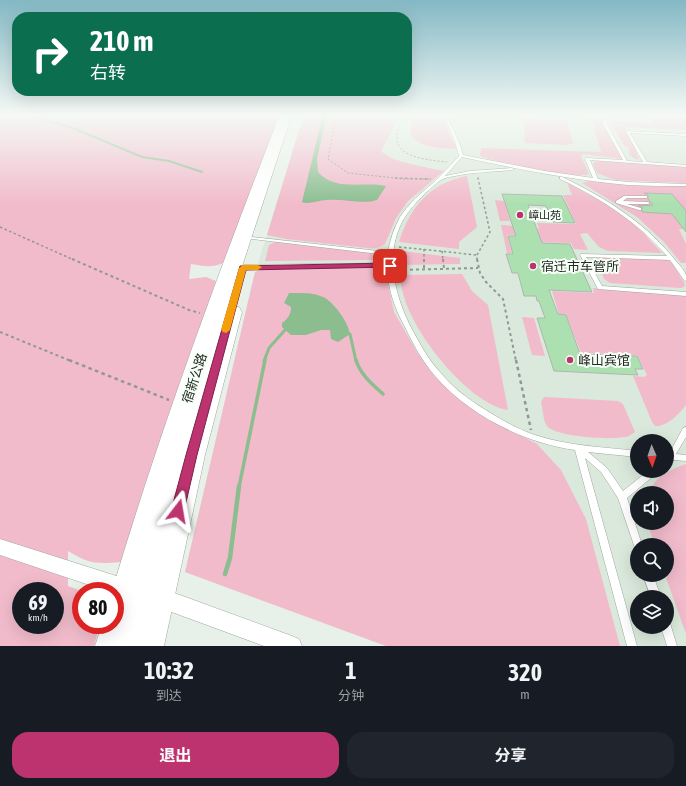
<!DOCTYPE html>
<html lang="zh">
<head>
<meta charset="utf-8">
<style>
  body { margin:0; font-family:"Asap Condensed","Noto Sans SC",sans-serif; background:#20242c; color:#f1f3f6; height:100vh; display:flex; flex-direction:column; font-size:15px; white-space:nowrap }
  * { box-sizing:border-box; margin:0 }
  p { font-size:13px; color:#9ea1a6 }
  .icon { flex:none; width:22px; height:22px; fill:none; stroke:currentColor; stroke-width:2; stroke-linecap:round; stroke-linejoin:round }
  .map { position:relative; height:646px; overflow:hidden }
  .details { display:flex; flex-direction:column; background:#171b24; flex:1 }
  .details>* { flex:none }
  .top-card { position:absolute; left:12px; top:12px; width:400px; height:84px; border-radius:16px; box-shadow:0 4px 16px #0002; background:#0b6e4f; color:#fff; overflow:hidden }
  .needle { width:26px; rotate:178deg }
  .controls { position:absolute; left:630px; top:434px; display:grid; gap:8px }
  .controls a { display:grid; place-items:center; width:44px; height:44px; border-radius:50%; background:#171b24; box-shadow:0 4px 16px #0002; font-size:20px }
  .speed { position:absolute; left:12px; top:582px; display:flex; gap:8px; font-size:20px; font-weight:700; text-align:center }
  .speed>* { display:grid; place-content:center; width:52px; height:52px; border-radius:50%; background:#171b24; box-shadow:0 4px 16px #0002; line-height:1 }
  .speed small { font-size:10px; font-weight:400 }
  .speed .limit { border:6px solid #d22; background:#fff; color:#111 }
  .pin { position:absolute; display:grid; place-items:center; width:34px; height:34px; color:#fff; margin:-17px; border-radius:8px; box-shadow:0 2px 6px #0006 }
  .me { position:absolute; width:44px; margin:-22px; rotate:14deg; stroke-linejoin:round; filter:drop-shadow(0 0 3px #0008) }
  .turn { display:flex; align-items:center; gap:14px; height:84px; padding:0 12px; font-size:18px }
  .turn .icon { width:52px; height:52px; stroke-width:2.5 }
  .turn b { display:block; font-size:28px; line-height:34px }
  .eta { display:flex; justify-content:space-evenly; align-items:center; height:68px; text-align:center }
  .eta b { font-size:24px; font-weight:700; line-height:28px }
  .button { display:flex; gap:8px; margin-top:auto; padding:8px 12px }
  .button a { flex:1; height:46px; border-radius:16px; background:#bc336f; color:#fff; font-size:16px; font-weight:700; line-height:46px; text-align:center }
  .button a+a { background:#20242c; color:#f1f3f6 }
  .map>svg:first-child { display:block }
  .built { fill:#dae9db; fill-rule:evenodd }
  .green { fill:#f1bbcb; fill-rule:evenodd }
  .water { fill:#8bbd8f }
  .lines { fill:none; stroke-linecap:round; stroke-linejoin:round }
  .stream-far3 { stroke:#8bbd8f; stroke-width:2 }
  .stream-far2 { stroke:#8bbd8f; stroke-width:3 }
  .stream-far1 { stroke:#8bbd8f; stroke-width:3.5 }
  .stream { stroke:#8bbd8f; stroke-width:4.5 }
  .building { fill:#ace0b0; stroke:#aeb7af }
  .lane-casing { stroke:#9ea69e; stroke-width:1 }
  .street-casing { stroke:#9ea69e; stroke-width:1 }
  .highway-casing { stroke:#9ea69e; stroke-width:1 }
  .path-far3 { stroke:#919892; stroke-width:1; stroke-dasharray:2 2; stroke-linecap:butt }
  .path-far2 { stroke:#919892; stroke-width:1.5; stroke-dasharray:2.5 2.5; stroke-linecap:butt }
  .path-far1 { stroke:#919892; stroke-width:2; stroke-dasharray:3 3; stroke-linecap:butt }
  .path { stroke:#919892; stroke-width:2.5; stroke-dasharray:3.5 3.5; stroke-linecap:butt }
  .lane { fill:#fff; fill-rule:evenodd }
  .street { fill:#fff; fill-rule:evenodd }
  .highway { fill:#fff; fill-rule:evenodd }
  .route { fill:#bc336f; stroke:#7a2148 }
  .slow { fill:#f59e0b }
  .poi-dot { fill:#bc336f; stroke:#f6fff6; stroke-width:1.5 }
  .labels { text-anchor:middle; stroke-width:4; stroke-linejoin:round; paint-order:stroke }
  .far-poi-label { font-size:11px; fill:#242825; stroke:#f6fff6; text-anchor:start }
  .poi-label { font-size:13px; fill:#242825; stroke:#f6fff6; text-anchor:start }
  .street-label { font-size:13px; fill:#242825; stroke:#f6fff6 }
</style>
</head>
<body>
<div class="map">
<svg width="686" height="646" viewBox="0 0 686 646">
  <rect width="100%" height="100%" fill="#e8f1e9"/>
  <path class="built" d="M304,114H686V646H386L185,572L252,283ZM637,441H667V471H637ZM637,493H667V523H637ZM637,545H667V575H637ZM637,597H667V627H637Z"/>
  <path class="green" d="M0,114L280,115L223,263C212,268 203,266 191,264L189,279L206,277L216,281L121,562C97,564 89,564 68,551V586L81,591V625H100L94,646H0ZM21,591H55V625H21Z
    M304,114H395L394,116L397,121L381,151C393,163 427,167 444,171L408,201L396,218L385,244C379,248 374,249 367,248L286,239L267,235Z
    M413,114H441L456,149C441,148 419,148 410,134Z
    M590,114H607L602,122L622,159L583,154L581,156L589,174C576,179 496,162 480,156L481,148L601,152Z
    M649,114H686V130L624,127L637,150L636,152L639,160L635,159L629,154V148L624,145L611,123L614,121L652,124Z
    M524,119L559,120L567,121L573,143L566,145L525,143Z
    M598,161L686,166V183L615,180L597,173L593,163Z
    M467,176L477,227L459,242V249L399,242C410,207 430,183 467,176Z
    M563,181L599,200L632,221L662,253L608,251L599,247L587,233L580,234L588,250L574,249L571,243L537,242L529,228L539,229L537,223L576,224L563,195H572L567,183Z
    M590,181L646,185L686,186V229H679L686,244V263H681L664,242L637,217L582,183Z
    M495,200L504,201L510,221H500Z
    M501,225L518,226L520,235H507L512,253H507Z
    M275,242L371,253L373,255V260L265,261L269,245Z
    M401,251L460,258V264L398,265L397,253Z
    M595,257L666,259L672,263L685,284L684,287L680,288L610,283L604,279Z
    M367,268C375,268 381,268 386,275L394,312L417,352L432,373L454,395L482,415L537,444L561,470L586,519L620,646H386L185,572L255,272L264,269Z
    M462,274L472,291L488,305L508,410C467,405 397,317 401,275Z
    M593,288L686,295V405C679,414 667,427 655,426L652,422L633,376L644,377L647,375L637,355L581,353L566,314H559L552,291L594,293Z
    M522,317L534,318L545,356L532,355Z
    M544,397L618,401L623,404L635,432C633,433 631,435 629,436C617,441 555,437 547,426C543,421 543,409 541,402Z
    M686,464V634L665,575H667V545H655L647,523H667V493H649C654,477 671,469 686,464Z"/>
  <path class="water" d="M323,114H327L317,159L318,172C336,192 363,181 386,186L377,200C362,205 343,198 327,200C319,200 309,205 302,202Z
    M289,293C300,293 313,292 323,297C334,302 348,322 350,334L338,342L331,339L330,330H321L306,335H291L282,327V323C288,319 291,314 291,307L284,303Z"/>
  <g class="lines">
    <path class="stream-far3" d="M31,114L36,117L73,128L142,157L169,161L202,172"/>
    <path class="stream-far2" d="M350,334L356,361
      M264,361L269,348L285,330"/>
    <path class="stream-far1" d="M356,360C360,374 372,384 383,394
      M239,487L265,360"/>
    <path class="stream" d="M225,574L230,558L239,486"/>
  </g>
  <path class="building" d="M644,193L672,194L686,211V232L672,214L642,212V207L638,206L653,205L648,199V195Z
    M502,194L562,196L575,223L553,222L546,206L528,205L542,243L570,244L592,292L549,290L558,314L566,315L580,354L637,356L643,369H635L638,375L554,371L537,318H545L539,301H537L536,296H524L518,273H512L506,254H513L508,236H516Z"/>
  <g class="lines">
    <g class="lane-casing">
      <path id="lane" d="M443,114H446L459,142L463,155L545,171L593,178L585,159L586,158L623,160L602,122L607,114H610L606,122L627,161L643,162L626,132L627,131L686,134V136L630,133L647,162L686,165V167L590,160L598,179L629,182L686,184V186C667,186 647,186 628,185C572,180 517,169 462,157L445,176L470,171L512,168L514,169L512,170C493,172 474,172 455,176C451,177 447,177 443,179C437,181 421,198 416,203C378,242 393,298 418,340C424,351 431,363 440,372C452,387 468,399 484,409C500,419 517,429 535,435C568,446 603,447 637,451V457L588,452L607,468L623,491L648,471H658L657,473L627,498L642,545H637V549L635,548L634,545L618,498L601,472L585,458L637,646H627L575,450C524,443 469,415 435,376C423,362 413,344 405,327C395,309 387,288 388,267L243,269L240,267L243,265L388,263V255L252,239L250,238L252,237L388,252C390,240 394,228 400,217C409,203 421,193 433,183C442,174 451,165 459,156L455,142Z
        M560,177H562C604,197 641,220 671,255C675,260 684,269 686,275C686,276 686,279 686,281L684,280L670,260L586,257L602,286L686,292V296L598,289L580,255L581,254L667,256C638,222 600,198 560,179Z
        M624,196H647V198H627L623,201L648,202L650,203L648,204H627L641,208V210H639L616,203V201Z
        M686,427V437L676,454L686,455V461L673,460L670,463L667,464V455L669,454L683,428Z
        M643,575H653L661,597H651Z
        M667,622L670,623L677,646H667L661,627H667Z"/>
    </g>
    <g class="street-casing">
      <path id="street" d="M0,539L129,580L136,582L138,589L136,596L129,598L115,594V591H107L0,555Z
        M158,587L292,636L299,639L302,646H264L158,607L151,604L148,597L151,590Z"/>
    </g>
    <g class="highway-casing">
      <path id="highway" d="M280,114H292L229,306L239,307L242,312L205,455L164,646H95L102,625H115V591H112C160,430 219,271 280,114Z"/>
    </g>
    <path class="path-far3" d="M340,114L336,116L328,159L348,173L404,179H431
      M404,114C401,122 396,130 397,138C397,159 432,160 447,162
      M478,177V179"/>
    <path class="path-far2" d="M395,178L431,179
      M0,227L74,260
      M399,247L477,255
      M424,249V260
      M442,251L443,260
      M477,260V255L490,232L478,178"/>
    <path class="path-far1" d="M72,259L189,310L200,313
      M424,259V269
      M443,259L444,269
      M477,259L480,273L486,282L503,299L516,361
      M398,270L478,268
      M0,332L71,361"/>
    <path class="path" d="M69,360L169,400
      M516,360L531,430"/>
    <use href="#lane" class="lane"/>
    <use href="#street" class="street"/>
    <use href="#highway" class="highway"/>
  </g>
  <linearGradient id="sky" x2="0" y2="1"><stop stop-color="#83b8c4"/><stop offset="0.56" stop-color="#f5f9f5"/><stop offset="1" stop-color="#f5f9f5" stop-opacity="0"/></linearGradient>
  <rect width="686" height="205" fill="url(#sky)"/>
  <path class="route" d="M390,263L394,266L393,267L246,270L197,455L184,511L182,515L178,517L173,515L171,511L186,455L240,266Z"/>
  <path class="slow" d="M243,265H258L262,267L258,270H246L230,330L226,333L223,332L221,330L239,268Z"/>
  <g class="poi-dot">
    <circle cx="520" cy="215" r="4"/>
    <circle cx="533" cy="266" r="4"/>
    <circle cx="570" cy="360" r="4"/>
  </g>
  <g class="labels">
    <g class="far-poi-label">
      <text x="528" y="219">嶂山苑</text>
    </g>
    <g class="poi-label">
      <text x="541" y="271">宿迁市车管所</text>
      <text x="578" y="365">峰山宾馆</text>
    </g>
    <g class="street-label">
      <text transform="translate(194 378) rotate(-72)" y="5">宿新公路</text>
    </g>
  </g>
</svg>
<div class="controls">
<a><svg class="needle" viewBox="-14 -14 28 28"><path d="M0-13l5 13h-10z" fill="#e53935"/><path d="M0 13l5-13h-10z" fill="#9ea1a6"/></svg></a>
<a><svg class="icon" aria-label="sound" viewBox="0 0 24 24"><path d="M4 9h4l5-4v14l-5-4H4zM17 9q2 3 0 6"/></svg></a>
<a><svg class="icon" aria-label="search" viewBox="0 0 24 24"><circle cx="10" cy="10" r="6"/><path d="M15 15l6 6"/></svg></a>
<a><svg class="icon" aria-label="layers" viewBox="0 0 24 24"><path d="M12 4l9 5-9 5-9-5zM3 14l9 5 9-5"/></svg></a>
</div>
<div class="speed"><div>69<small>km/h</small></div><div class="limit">80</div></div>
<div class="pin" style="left:390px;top:266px;background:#d93025"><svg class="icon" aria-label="arrive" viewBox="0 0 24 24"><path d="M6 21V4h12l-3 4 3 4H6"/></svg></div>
<svg class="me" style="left:178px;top:511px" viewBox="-20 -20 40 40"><path d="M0-17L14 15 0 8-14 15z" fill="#bc336f" stroke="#fff" stroke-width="4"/></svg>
<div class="top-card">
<div class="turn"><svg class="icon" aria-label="right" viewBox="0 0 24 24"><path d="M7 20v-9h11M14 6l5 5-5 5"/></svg><div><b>210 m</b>右转</div></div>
</div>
</div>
<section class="details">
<div class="eta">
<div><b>10:32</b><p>到达</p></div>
<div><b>1</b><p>分钟</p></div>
<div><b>320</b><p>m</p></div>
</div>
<div class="button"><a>退出</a><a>分享</a></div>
</section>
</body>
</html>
